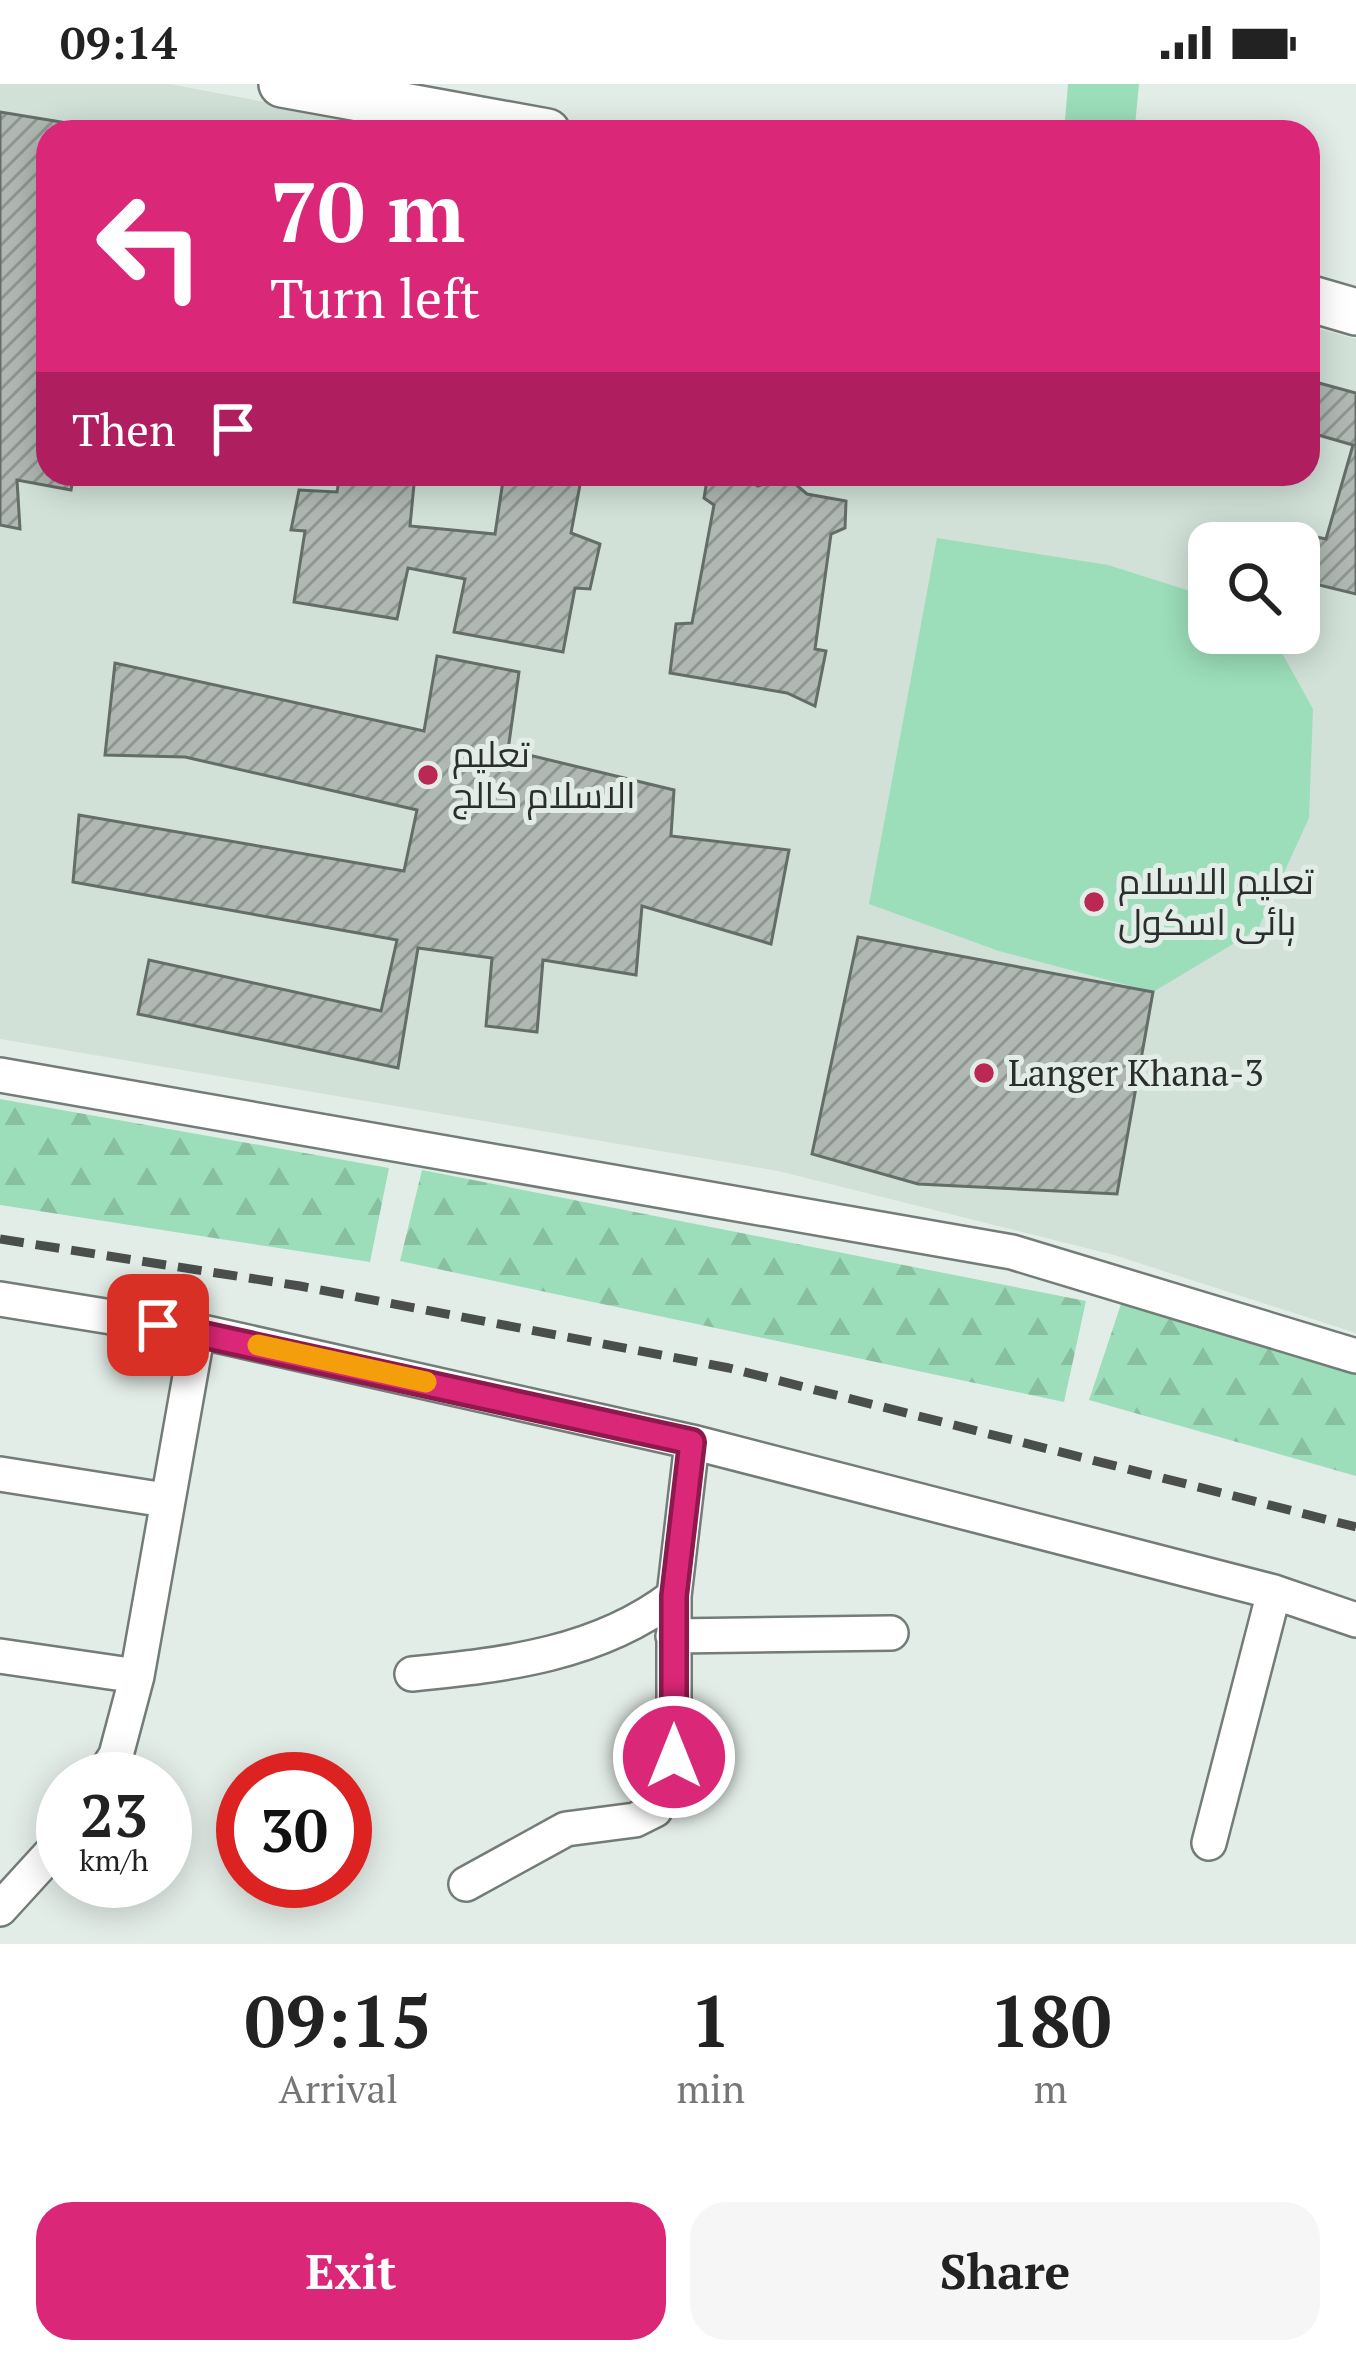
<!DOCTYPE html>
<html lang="en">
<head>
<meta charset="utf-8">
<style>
  body { margin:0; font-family:"PT Serif",Cairo,serif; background:#f6f6f6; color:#222; height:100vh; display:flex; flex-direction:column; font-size:45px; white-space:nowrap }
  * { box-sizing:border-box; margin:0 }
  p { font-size:39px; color:#767676 }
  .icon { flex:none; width:66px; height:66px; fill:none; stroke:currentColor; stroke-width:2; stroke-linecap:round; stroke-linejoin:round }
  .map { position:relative; height:1860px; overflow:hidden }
  .details { display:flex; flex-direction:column; background:#fff; flex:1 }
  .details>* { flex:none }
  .guide { position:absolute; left:36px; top:36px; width:1284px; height:366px; border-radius:36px; box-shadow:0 6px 30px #0003; background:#db2777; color:#fff; overflow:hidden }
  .controls { position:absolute; left:1188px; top:438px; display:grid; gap:24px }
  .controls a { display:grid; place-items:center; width:132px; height:132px; border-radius:24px; background:#fff; box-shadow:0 6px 30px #0003; font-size:60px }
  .speed { position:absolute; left:36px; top:1668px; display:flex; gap:24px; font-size:60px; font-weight:700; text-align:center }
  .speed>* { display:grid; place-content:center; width:156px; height:156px; border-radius:50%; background:#fff; box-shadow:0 6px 30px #0003; line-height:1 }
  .speed small { font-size:30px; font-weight:400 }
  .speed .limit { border:18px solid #d22; background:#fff; color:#111 }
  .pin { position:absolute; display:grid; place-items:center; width:102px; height:102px; color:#fff; margin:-51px; border-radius:24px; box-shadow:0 6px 18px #0006 }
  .me { position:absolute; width:132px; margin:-66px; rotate:0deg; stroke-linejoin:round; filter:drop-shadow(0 0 9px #0008) }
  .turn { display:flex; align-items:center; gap:42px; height:252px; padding:0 36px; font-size:54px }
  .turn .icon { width:156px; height:156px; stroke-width:2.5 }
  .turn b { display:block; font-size:84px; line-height:102px }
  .then { display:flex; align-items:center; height:114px; padding:0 36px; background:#0003; gap:24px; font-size:45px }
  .eta { display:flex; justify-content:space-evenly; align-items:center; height:204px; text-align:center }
  .eta b { font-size:72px; font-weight:800; line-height:84px }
  .action { display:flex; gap:24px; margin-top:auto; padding:24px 36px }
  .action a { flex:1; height:138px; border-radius:36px; background:#db2777; color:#fff; font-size:48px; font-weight:800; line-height:138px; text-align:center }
  .action a+a { background:#f6f6f6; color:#222 }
  .status { display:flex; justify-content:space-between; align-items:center; height:84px; padding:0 60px; background:#fff; direction:ltr }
  .status svg { height:33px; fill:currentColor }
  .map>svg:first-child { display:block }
  .built { fill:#d1e1d8; fill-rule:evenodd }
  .forest { fill:url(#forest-firs) }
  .green { fill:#9cdeb9 }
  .building { fill:url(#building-hatch); stroke:#646d68; stroke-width:3 }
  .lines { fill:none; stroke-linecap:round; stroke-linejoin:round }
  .minor-casing { stroke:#737c77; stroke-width:38 }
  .secondary-casing { stroke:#737c77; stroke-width:50 }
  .minor { stroke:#fff; stroke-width:33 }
  .secondary { stroke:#fff; stroke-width:45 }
  .rail { stroke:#4a4f4d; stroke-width:9; stroke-dasharray:24 12; stroke-linecap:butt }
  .route-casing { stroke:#8e194d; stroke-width:30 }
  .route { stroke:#db2777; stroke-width:21 }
  .slow { stroke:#f59e0b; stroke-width:21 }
  .poi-dot { fill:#b92953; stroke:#e3ede7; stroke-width:4.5 }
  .labels { text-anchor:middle; stroke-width:10; stroke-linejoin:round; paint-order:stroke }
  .poi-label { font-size:36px; fill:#2a2e2c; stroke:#e3ede7; text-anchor:start }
</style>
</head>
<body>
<div class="status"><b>09:14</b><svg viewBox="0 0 49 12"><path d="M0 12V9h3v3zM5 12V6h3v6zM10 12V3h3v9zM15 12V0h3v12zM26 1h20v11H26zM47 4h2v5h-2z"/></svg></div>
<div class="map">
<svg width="1356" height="1860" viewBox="0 0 1356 1860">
  <defs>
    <pattern id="forest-firs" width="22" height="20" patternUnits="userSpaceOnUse" patternTransform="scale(3)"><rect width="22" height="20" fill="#9cdeb9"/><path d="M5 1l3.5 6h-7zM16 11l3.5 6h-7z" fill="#87bf9f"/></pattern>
    <pattern id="building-hatch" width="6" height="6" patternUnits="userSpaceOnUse" patternTransform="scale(3)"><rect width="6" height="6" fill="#afb8b2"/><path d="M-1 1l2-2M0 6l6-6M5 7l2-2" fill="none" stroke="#8f9691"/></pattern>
  </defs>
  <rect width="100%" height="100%" fill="#e3ede7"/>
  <path class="built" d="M0,0H169L425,48H48V390H1308V242L1356,255V1249L1114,1171L778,1087L0,955ZM1209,459H1299V549H1209Z"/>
  <path class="forest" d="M0,1015L389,1084L370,1178L0,1121Z
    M422,1086L1086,1217L1064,1318L400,1177Z
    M1122,1217L1356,1289V1392L1089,1316Z"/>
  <path class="green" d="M1068,0H1139L1135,42L1065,36Z
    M937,454L1108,481L1209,513V549H1271L1313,625L1309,734L1258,845L1153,908L999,867L869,820Z"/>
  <path class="building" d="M0,28L122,48H48V390H74L71,406L17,396L20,445L0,441Z
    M1308,296L1356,309V510L1299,496V459H1270L1274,444L1326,455L1353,361L1308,348Z
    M340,390H415L410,442L495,450L504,390H582L571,449L600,460L590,505L575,504L563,568L454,548L465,495L408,484L397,535L294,518L305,447L291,446L299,406L337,408Z
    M708,390H736L758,402L786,392L807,410L846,417L845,444L831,450L815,565L826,567L815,622L787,609L670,589L676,540L692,539L714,421L704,414Z
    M437,572L519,588L508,666L674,706L671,752L789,766L771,860L642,822L636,891L543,876L537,948L486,942L492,874L418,864L398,984L138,930L149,876L381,927L397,856L73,798L79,731L404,787L417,726L185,673L105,671L115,579L424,647Z
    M858,853L1153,908L1117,1110L918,1100L812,1070Z"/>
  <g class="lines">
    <g class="minor-casing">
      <path id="minor" d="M0,991L1012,1168L1356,1272
        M0,1215L198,1247
        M0,1390L165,1416
        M673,1552L891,1549
        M0,1572L137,1592
        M412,1590C504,1581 599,1570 674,1512
        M101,1695L116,1671L137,1592L198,1247L692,1358L1274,1508L1356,1536
        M1209,1759L1274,1508
        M466,1800L566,1745L635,1736L655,1726L674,1673V1512L692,1358
        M0,1825L63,1756"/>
    </g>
    <g class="secondary-casing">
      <path id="secondary" d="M282,0L547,48
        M1308,214L1356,228"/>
    </g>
    <use href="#minor" class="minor"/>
    <use href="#secondary" class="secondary"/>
    <path class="rail" d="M0,1155L300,1202L729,1284L1356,1443"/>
  </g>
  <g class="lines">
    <g class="route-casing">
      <path id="route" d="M158,1241L692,1358L674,1512V1673"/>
    </g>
    <use href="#route" class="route"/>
    <path class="slow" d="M258,1261L426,1298"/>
  </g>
  <g class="poi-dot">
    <circle cx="428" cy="691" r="12"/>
    <circle cx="1094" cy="818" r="12"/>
    <circle cx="984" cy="989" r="12"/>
  </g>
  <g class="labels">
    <g class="poi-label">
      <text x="452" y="683">تعلیم<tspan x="452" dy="41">الاسلام کالج</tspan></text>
      <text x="1118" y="810">تعلیم الاسلام<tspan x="1118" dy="41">ہائی اسکول</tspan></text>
      <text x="1008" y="1002">Langer Khana-3</text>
    </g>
  </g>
</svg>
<div class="controls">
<a><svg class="icon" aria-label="search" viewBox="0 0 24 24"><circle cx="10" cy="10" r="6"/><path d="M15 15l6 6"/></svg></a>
</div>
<div class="speed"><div>23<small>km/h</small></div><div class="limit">30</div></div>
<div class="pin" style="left:158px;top:1241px;background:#d93025"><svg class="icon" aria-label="arrive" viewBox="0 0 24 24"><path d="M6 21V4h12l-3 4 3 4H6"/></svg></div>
<svg class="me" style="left:674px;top:1673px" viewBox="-20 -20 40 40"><circle r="17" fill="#db2777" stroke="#fff" stroke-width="3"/><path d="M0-11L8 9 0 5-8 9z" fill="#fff"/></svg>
<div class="guide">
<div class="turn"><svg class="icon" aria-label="left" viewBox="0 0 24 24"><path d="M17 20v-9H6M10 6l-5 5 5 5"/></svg><div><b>70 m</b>Turn left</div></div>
<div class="then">Then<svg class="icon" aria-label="arrive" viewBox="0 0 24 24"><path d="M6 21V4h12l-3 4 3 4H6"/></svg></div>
</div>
</div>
<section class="details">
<div class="eta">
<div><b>09:15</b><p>Arrival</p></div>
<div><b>1</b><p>min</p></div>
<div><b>180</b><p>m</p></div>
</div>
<div class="action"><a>Exit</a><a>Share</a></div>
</section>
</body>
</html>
